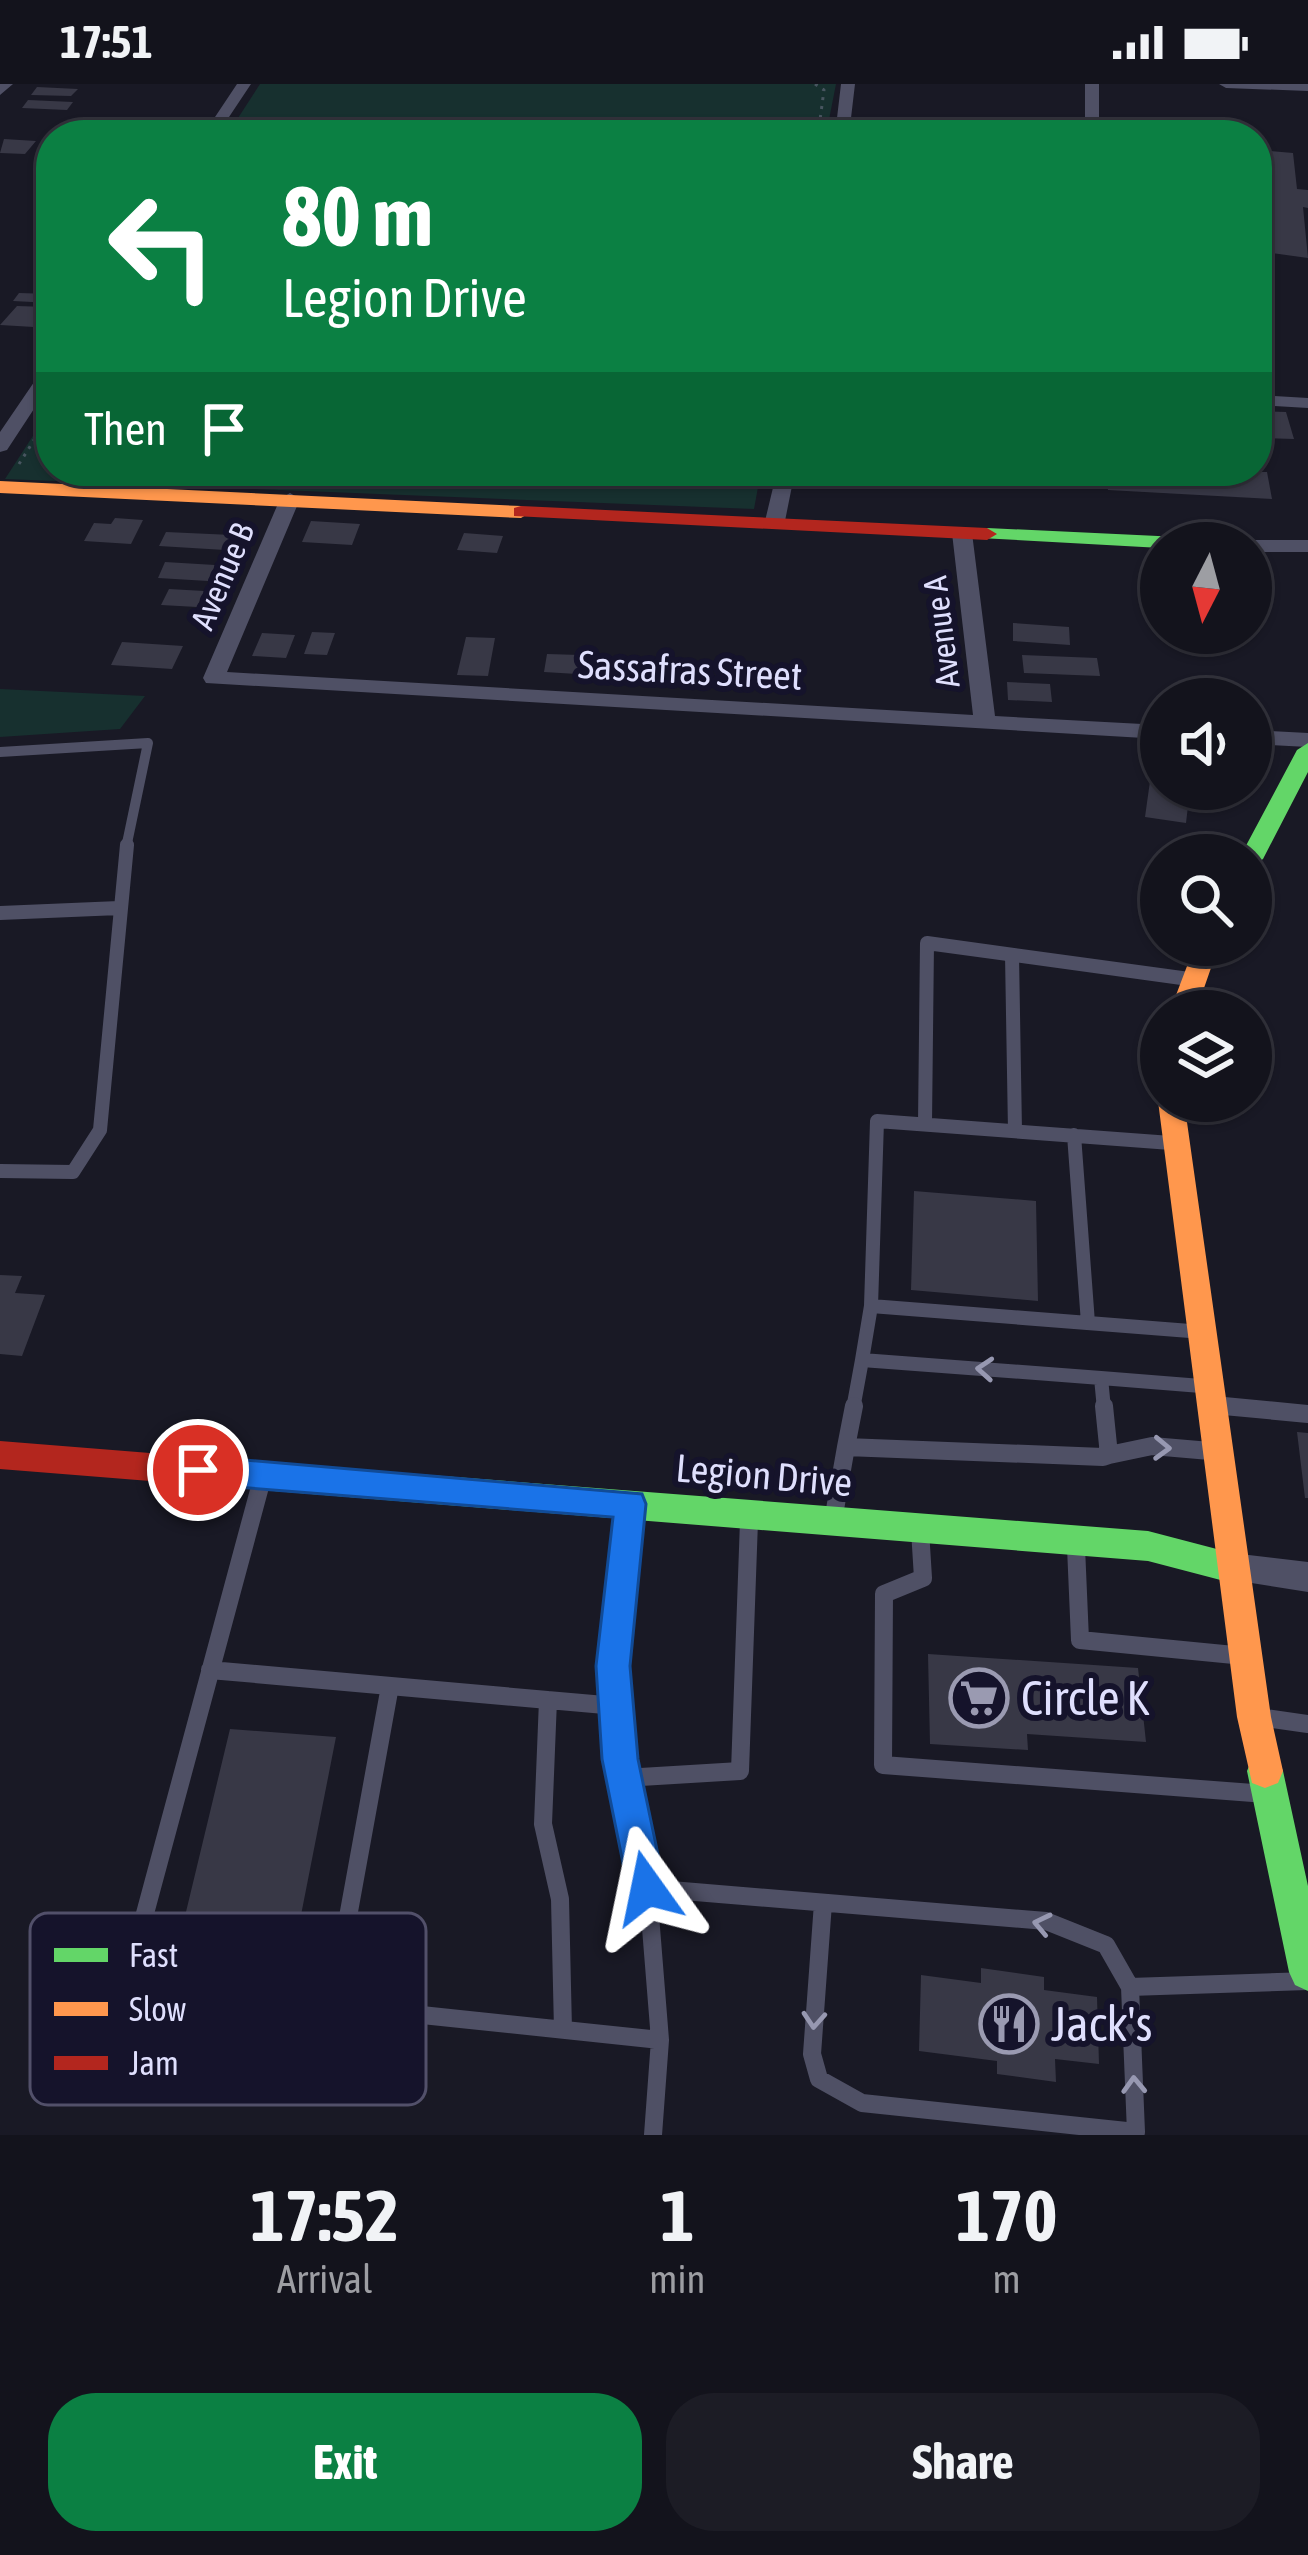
<!DOCTYPE html>
<html lang="en">
<head>
<meta charset="utf-8">
<style>
  body { margin:0; font-family:"Asap Condensed",sans-serif; background:#1c1c25; color:#f1f3f6; height:100vh; display:flex; flex-direction:column; font-size:45px; white-space:nowrap }
  * { box-sizing:border-box; margin:0 }
  p { font-size:39px; color:#9d9ea3 }
  .icon { flex:none; width:66px; height:66px; fill:none; stroke:currentColor; stroke-width:2; stroke-linecap:round; stroke-linejoin:round }
  .map { position:relative; height:2051px; overflow:hidden }
  .side { display:flex; flex-direction:column; background:#13131c; flex:1 }
  .side>* { flex:none }
  .banner { position:absolute; left:36px; top:36px; width:1236px; height:366px; border-radius:48px; box-shadow:0 3px 9px #0004,0 0 0 3px #32323b; background:#0b8043; color:#fff; overflow:hidden }
  .needle { width:78px; rotate:186deg }
  .tools { position:absolute; left:1140px; top:438px; display:grid; gap:24px }
  .tools a { display:grid; place-items:center; width:132px; height:132px; border-radius:50%; background:#13131c; box-shadow:0 3px 9px #0004,0 0 0 3px #32323b; font-size:60px }
  .pin { position:absolute; display:grid; place-items:center; width:102px; height:102px; color:#fff; margin:-51px; border:6px solid #fff; border-radius:50%; box-shadow:0 3px 12px #0007 }
  .me { position:absolute; width:132px; margin:-66px; rotate:348deg; stroke-linejoin:round; filter:drop-shadow(0 0 9px #0008) }
  .turn { display:flex; align-items:center; gap:42px; height:252px; padding:0 48px; font-size:54px }
  .turn .icon { width:156px; height:156px; stroke-width:2.5 }
  .turn b { display:block; font-size:84px; line-height:102px }
  .then { display:flex; align-items:center; height:114px; padding:0 48px; background:#0003; gap:24px; font-size:45px }
  .eta { display:flex; justify-content:space-evenly; align-items:center; height:204px; text-align:center }
  .eta b { font-size:72px; font-weight:700; line-height:84px }
  .cta { display:flex; gap:24px; margin-top:auto; padding:24px 48px }
  .cta a { flex:1; height:138px; border-radius:48px; background:#0b8043; color:#fff; font-size:48px; font-weight:700; line-height:138px; text-align:center }
  .cta a+a { background:#1c1c25; color:#f1f3f6 }
  .status { display:flex; justify-content:space-between; align-items:center; height:84px; padding:0 60px; background:#13131c; direction:ltr }
  .status svg { height:33px; fill:currentColor }
  .map>svg:first-child { display:block }
  .green { fill:#17302f }
  .building { fill:#383846 }
  .lines { fill:none; stroke-linecap:round; stroke-linejoin:round }
  .path { stroke:#485560; stroke-width:3; stroke-dasharray:3 6; stroke-linecap:butt }
  .lane-far2 { stroke:#4f5065; stroke-width:10 }
  .lane-far1 { stroke:#4f5065; stroke-width:14 }
  .lane { stroke:#4f5065; stroke-width:18 }
  .street { fill:#4f5065; fill-rule:evenodd }
  .fast { fill:#63d668; fill-rule:evenodd }
  .slow { fill:#ff974d; fill-rule:evenodd }
  .jam { fill:#b3261e; fill-rule:evenodd }
  .oneway { stroke:#9798b1 }
  .route { fill:#1a73e8; stroke:#114b97; stroke-width:3 }
  .labels { text-anchor:middle; stroke-width:12; stroke-linejoin:round; paint-order:stroke }
  .far-street-label { font-size:33px; fill:#dfdffd; stroke:#15132b }
  .street-label { font-size:39px; fill:#dfdffd; stroke:#15132b }
  .near-poi-label { font-size:48px; fill:#dfdffd; stroke:#15132b; text-anchor:start }
  .key { fill:#15132b; stroke:#52506a; stroke-width:3 }
  .key-label { font-size:33px; fill:#dfdffd }
</style>
</head>
<body>
<div class="status"><b>17:51</b><svg viewBox="0 0 49 12"><path d="M0 12V9h3v3zM5 12V6h3v6zM10 12V3h3v9zM15 12V0h3v12zM26 1h20v11H26zM47 4h2v5h-2z"/></svg></div>
<div class="map">
<svg width="1308" height="2051" viewBox="0 0 1308 2051">
  <rect width="100%" height="100%" fill="#191925"/>
  <path class="green" d="M260,0H836L826,51H227Z
    M51,324V387H761L754,425L5,395Z
    M0,605L145,612L120,645L0,653Z"/>
  <path class="building" d="M37,3L78,5L71,12L31,11Z
    M28,16L73,18L67,26L22,24Z
    M597,36L641,40L634,51H587Z
    M4,55L36,57L25,70L0,69Z
    M1257,66L1293,69L1297,105L1308,106V124L1303,123L1308,174L1257,167Z
    M19,209L51,210V219L13,217Z
    M17,222L47,223L34,243L0,241Z
    M1257,327L1286,328L1294,355L1257,354Z
    M1105,387L1267,388L1272,415L1108,406Z
    M115,434L143,436L131,460L84,457L94,439L111,440Z
    M311,437L360,440L352,461L302,458Z
    M166,448L232,451L225,466L159,462Z
    M464,449L503,452L497,469L457,466Z
    M165,478L215,481L208,497L158,494Z
    M169,505L204,507L197,523L161,521Z
    M1013,539L1069,543L1070,561L1013,557Z
    M312,548L335,549L327,571L304,570Z
    M262,549L295,551L286,574L252,572Z
    M466,553L495,554L488,592L457,591Z
    M122,558L183,562L172,585L111,581Z
    M547,570L580,571L577,590L544,588Z
    M1022,571L1097,574L1100,592L1024,589Z
    M1007,598L1050,600L1052,618L1008,616Z
    M1151,690L1161,692V705H1190L1186,739L1145,733Z
    M914,1107L1036,1117L1038,1217L911,1206Z
    M0,1191L22,1192L15,1209L45,1211L22,1272L0,1270Z
    M1297,1348L1308,1349V1414H1305Z
    M928,1570L1138,1584L1146,1658L1027,1650L1028,1666L930,1660Z
    M230,1645L336,1653L290,1887L197,1879L202,1859L179,1857Z
    M981,1884L1044,1893V1906L1097,1913L1099,1980L1055,1975L1056,1998L997,1990V1977L919,1967L921,1891L981,1899Z"/>
  <g class="lines">
    <path class="path" d="M815,0L824,6L818,51
      M19,380L48,334"/>
    <path class="lane-far2" d="M0,668L148,659L126,764"/>
    <path class="lane-far1" d="M0,829L119,824
      M1012,871L1015,1047
      M925,1040L927,859L1189,895
      M1074,1051L1088,1239
      M0,1087L73,1088L100,1046L127,761
      M871,1222L1190,1247
      M862,1276L871,1222L877,1037L1171,1059
      M1101,1294L1201,1302
      M1101,1294L1104,1325
      M1224,1322L1250,1325
      M853,1325L862,1276L1101,1294"/>
    <path class="lane" d="M854,1322L846,1363L1103,1373L1109,1371L1104,1322
      M1224,1322L1308,1330
      M1109,1371L1152,1362L1210,1367
      M261,1399L126,1900L660,1956
      M630,1425L613,1582L620,1675L649,1819L660,1956L653,2051
      M834,1431L846,1363
      M920,1446L923,1494L884,1510L883,1681L1253,1709
      M1076,1463L1080,1556L1234,1571
      M210,1586L616,1622
      M548,1616L543,1740L560,1815L563,1946
      M1265,1634L1308,1640
      M624,1694L740,1687L749,1437
      M647,1804L1046,1837L1106,1861L1130,1903L1136,2048L862,2019L819,1995L812,1970L823,1819
      M1130,1903L1308,1897
      M332,1921L390,1602"/>
    <path class="street" d="M0,0H13L0,11Z
      M237,0H251L217,51H203Z
      M841,0H855L849,51H835Z
      M1085,0H1099V51H1085Z
      M1219,0H1308V7L1226,4Z
      M51,281V299L7,366L0,368V348L45,282Z
      M1257,311L1308,314V324L1257,321Z
      M777,387H795L785,437L775,443L765,437Z
      M290,409L300,415L227,588L973,631L952,449L962,443L972,449L995,632L1161,641V655L206,599L203,594L280,415Z
      M1251,456H1308V468H1251V459H1243Z
      M1251,646L1308,649V663L1251,660Z
      M1232,1469L1308,1478V1508L1220,1494L1216,1484L1220,1474Z"/>
    <path class="fast" d="M987,444L1179,453L1189,459H1161V464L980,454L977,450Z
      M1308,659V688L1263,775L1251,783V771H1241L1297,666Z
      M274,1379L1148,1447L1232,1469L1244,1474L1248,1484L1244,1494L1232,1499L1148,1477L274,1407L263,1403L258,1393L263,1383Z
      M1265,1670L1278,1675L1283,1687L1308,1802V1907L1295,1901L1289,1888L1247,1687L1252,1675Z"/>
    <path class="slow" d="M0,397L521,422L531,428L521,434L0,409Z
      M1195,861H1219L1196,927H1170Z
      M1161,1011V1017H1184L1271,1633L1283,1687L1278,1699L1265,1704L1252,1699L1237,1633L1158,1017Z"/>
    <path class="jam" d="M521,422L987,444L997,450L987,456L514,432V424Z
      M0,1357L274,1379L285,1383L290,1393L285,1403L274,1407L0,1385Z"/>
  </g>
  <defs><path id="oneway-chevron" d="M-2-3.5L2.5 0L-2 3.5" fill="none" stroke-width="1.6" stroke-linecap="round" stroke-linejoin="round" transform="scale(3)"/></defs>
  <g class="oneway">
    <use href="#oneway-chevron" transform="translate(985 1285) rotate(-176)"/>
    <use href="#oneway-chevron" transform="translate(1162 1364) rotate(2)"/>
    <use href="#oneway-chevron" transform="translate(1042 1840) rotate(-168)"/>
    <use href="#oneway-chevron" transform="translate(814 1936) rotate(94)"/>
    <use href="#oneway-chevron" transform="translate(1134 2001) rotate(-92)"/>
  </g>
  <path class="route" d="M198,1372L642,1410L646,1420L630,1582L638,1675L665,1804L660,1817L647,1823L634,1817L628,1804L602,1675L596,1582L613,1433L198,1400L187,1396L182,1386L187,1376Z"/>
  <defs>
    <g id="supermarket-ring" transform="scale(3)"><circle r="9.5" fill="#15132b" stroke="#9a9ab1" stroke-width="1.5"/><path d="M-6-5.5h2.5l.6 2H6L4.5 2H-2.5L-4.4-4H-6ZM-1.5 3.2a1.3 1.3 0 1 0 .1 0ZM3 3.2a1.3 1.3 0 1 0 .1 0Z" fill="#9a9ab1"/></g>
    <g id="restaurant-ring" transform="scale(3)"><circle r="9.5" fill="#15132b" stroke="#9a9ab1" stroke-width="1.5"/><path d="M-5-6h1v4h1v-4h1v4h1v-4h1v5L-1.5 .5V6h-2V.5L-5-1ZM5-6V6H3V1.5H1.5Q1.5-4 5-6Z" fill="#9a9ab1"/></g>
  </defs>
  <g fill-rule="evenodd">
    <use href="#supermarket-ring" x="979" y="1614"/>
    <use href="#restaurant-ring" x="1009" y="1940"/>
  </g>
  <g class="labels">
    <g class="far-street-label">
      <text transform="translate(222 492) rotate(-67)" y="12">Avenue B</text>
      <text transform="translate(941 548) rotate(-97)" y="12">Avenue A</text>
    </g>
    <g class="street-label">
      <text transform="translate(690 586) rotate(3)" y="14">Sassafras Street</text>
      <text transform="translate(764 1391) rotate(5)" y="14">Legion Drive</text>
    </g>
    <g class="near-poi-label">
      <text x="1021" y="1631">Circle K</text>
      <text x="1051" y="1957">Jack's</text>
    </g>
  </g>
  <rect x="30" y="1829" width="396" height="192" rx="18" class="key"/>
  <rect x="54" y="1864" width="54" height="14" fill="#63d668"/>
  <rect x="54" y="1918" width="54" height="14" fill="#ff974d"/>
  <rect x="54" y="1972" width="54" height="14" fill="#b3261e"/>
  <g class="key-label">
    <text x="129" y="1883">Fast</text>
    <text x="129" y="1937">Slow</text>
    <text x="129" y="1991">Jam</text>
  </g>
</svg>
<div class="tools">
<a><svg class="needle" viewBox="-14 -14 28 28"><path d="M0-13l5 13h-10z" fill="#e53935"/><path d="M0 13l5-13h-10z" fill="#9d9ea3"/></svg></a>
<a><svg class="icon" aria-label="sound" viewBox="0 0 24 24"><path d="M4 9h4l5-4v14l-5-4H4zM17 9q2 3 0 6"/></svg></a>
<a><svg class="icon" aria-label="search" viewBox="0 0 24 24"><circle cx="10" cy="10" r="6"/><path d="M15 15l6 6"/></svg></a>
<a><svg class="icon" aria-label="layers" viewBox="0 0 24 24"><path d="M12 4l9 5-9 5-9-5zM3 14l9 5 9-5"/></svg></a>
</div>
<div class="pin" style="left:198px;top:1386px;background:#d93025"><svg class="icon" aria-label="arrive" viewBox="0 0 24 24"><path d="M6 21V4h12l-3 4 3 4H6"/></svg></div>
<svg class="me" style="left:647px;top:1804px" viewBox="-20 -20 40 40"><path d="M0-17L14 15 0 8-14 15z" fill="#1a73e8" stroke="#fff" stroke-width="4"/></svg>
<div class="banner">
<div class="turn"><svg class="icon" aria-label="left" viewBox="0 0 24 24"><path d="M17 20v-9H6M10 6l-5 5 5 5"/></svg><div><b>80 m</b>Legion Drive</div></div>
<div class="then">Then<svg class="icon" aria-label="arrive" viewBox="0 0 24 24"><path d="M6 21V4h12l-3 4 3 4H6"/></svg></div>
</div>
</div>
<section class="side">
<div class="eta">
<div><b>17:52</b><p>Arrival</p></div>
<div><b>1</b><p>min</p></div>
<div><b>170</b><p>m</p></div>
</div>
<div class="cta"><a>Exit</a><a>Share</a></div>
</section>
</body>
</html>
